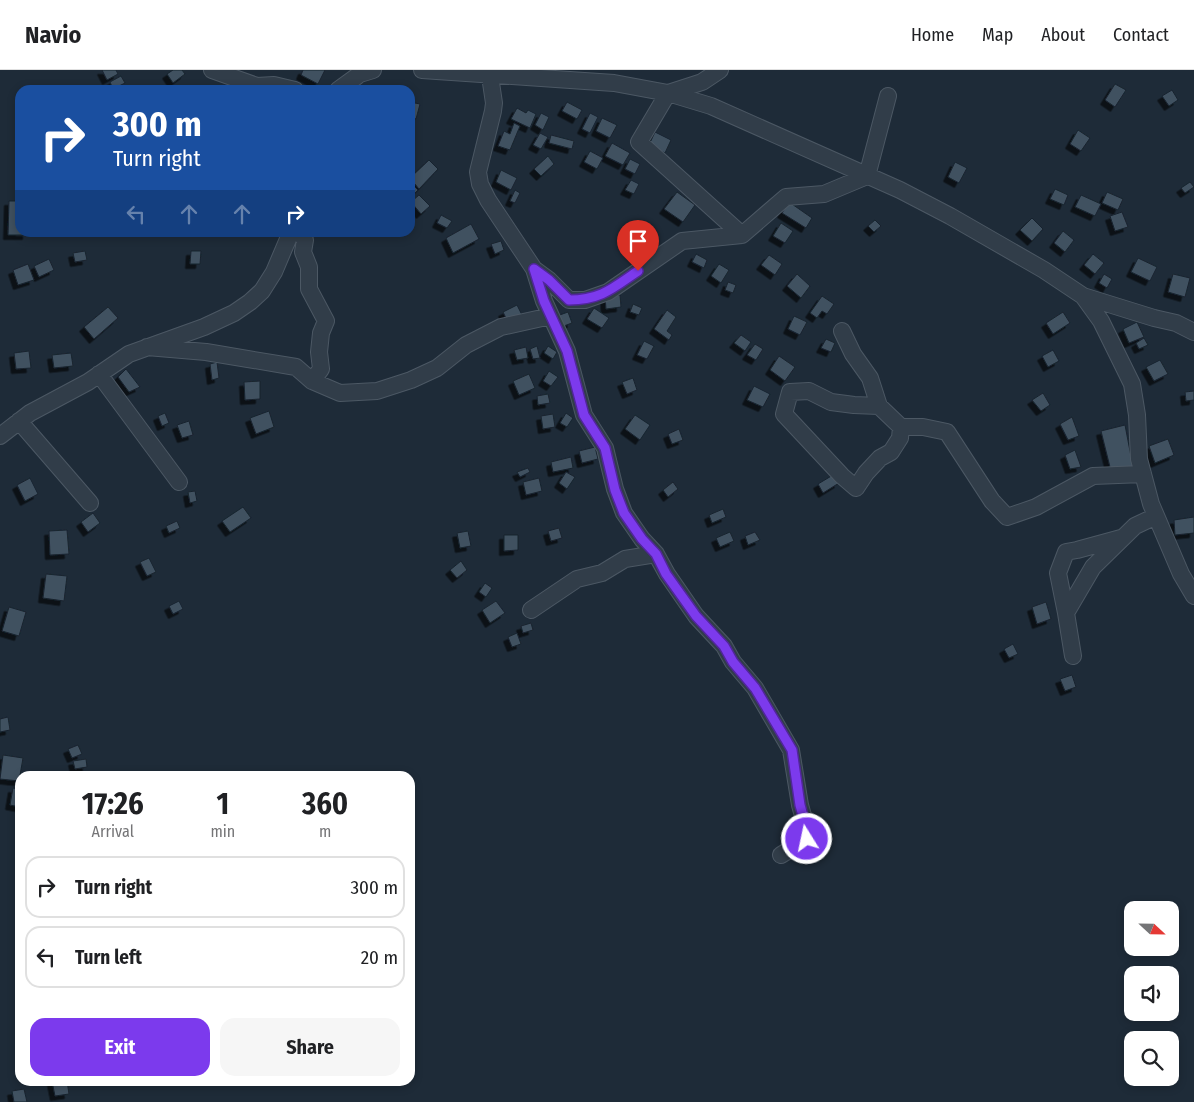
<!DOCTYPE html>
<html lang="en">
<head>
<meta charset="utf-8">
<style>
  body { margin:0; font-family:"Fira Sans Condensed",sans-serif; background:#f6f6f6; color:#202124; height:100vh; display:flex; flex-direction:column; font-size:19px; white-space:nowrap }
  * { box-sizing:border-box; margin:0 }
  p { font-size:16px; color:#757577 }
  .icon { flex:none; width:28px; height:28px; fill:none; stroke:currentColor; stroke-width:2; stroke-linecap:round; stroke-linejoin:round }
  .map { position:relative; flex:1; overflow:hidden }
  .drawer { position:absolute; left:15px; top:701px; width:400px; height:315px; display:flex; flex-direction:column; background:#fff; border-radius:15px; box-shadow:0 2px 8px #0003 }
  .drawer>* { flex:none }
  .banner { position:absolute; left:15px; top:15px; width:400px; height:152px; border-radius:15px; box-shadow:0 2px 8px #0003; background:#1a4fa0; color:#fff; overflow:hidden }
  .needle { width:32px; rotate:112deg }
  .tools { position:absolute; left:1124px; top:831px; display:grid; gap:10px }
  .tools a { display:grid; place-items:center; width:55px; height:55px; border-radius:10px; background:#fff; box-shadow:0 2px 8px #0003; font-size:25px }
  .pin { position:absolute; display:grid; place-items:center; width:42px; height:42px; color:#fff; margin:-51px -21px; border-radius:50% 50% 50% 0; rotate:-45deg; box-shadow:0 0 5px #0007 }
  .pin .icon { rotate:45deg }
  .me { position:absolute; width:55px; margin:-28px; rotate:350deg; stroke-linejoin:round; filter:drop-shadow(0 0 4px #0008) }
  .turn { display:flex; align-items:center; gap:18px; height:105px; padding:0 15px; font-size:22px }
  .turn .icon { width:65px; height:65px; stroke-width:2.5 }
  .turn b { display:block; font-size:35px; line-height:42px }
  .lanes { display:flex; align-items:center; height:48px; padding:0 15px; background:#0003; justify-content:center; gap:25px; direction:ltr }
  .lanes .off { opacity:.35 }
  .eta { display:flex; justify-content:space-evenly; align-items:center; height:85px; text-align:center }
  .eta b { font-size:30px; font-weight:700; line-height:35px }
  .primary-button { display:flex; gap:10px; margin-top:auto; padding:10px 15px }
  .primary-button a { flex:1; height:58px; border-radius:15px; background:#7c3aed; color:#fff; font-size:20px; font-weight:700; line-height:58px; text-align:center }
  .primary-button a+a { background:#f6f6f6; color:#202124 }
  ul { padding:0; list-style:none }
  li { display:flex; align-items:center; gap:15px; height:62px; margin:0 10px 8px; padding:0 5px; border:2px solid #e0e0e0; border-radius:15px }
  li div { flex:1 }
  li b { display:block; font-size:19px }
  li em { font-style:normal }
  header { display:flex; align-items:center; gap:30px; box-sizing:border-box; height:70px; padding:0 25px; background:#fff; border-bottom:1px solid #e0e0e0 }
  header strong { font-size:24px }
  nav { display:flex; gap:28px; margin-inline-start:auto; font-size:18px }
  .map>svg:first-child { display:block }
  .building { fill:#405161; stroke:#19242f; filter:url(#shadow) }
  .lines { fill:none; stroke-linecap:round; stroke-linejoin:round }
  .street-casing { stroke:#4c5864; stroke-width:18 }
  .street { stroke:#313d49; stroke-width:16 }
  .route-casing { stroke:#51269a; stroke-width:12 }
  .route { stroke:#7c3aed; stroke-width:9 }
</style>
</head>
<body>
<header>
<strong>Navio</strong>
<nav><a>Home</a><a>Map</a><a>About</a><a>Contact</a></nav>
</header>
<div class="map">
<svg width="1194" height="1032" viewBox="0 0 1194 1032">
  <defs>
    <filter id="shadow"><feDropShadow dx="-4.5" dy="4.5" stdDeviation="0" flood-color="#0009"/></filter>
  </defs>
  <rect width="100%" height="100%" fill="#1e2b38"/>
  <path class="building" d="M102,0H116L118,4L107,10Z
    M173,0H182L185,4L173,13L167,4Z
    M303,0H325L318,14L301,5Z
    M121,6L125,13L113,19L110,12Z
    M1115,14L1126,20L1115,37L1105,30Z
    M1172,20L1178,30L1169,36L1162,26Z
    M410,32L420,34L416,49L410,47Z
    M567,32L582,40L577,49L562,41Z
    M517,38L526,43L528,40L536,44L530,58L511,49Z
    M541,43L549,47L543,60L535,55Z
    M590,43L598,47L590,63L582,59Z
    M602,48L617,55L610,68L596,61Z
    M514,53L520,56L510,80L498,76L504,61L510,64Z
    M1078,60L1090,68L1081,81L1070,74Z
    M655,62L671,70L665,83L649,75Z
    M540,63L548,67L541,79L533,75Z
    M551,65L574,71L572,79L549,73Z
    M612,73L630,83L623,95L605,86Z
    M590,81L603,88L597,99L584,92Z
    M548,86L554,94L541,106L534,99Z
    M630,89L640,94L635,104L625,99Z
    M429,90L438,99L419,119L410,108Z
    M955,92L967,98L959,113L948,107Z
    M501,100L517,108L511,120L496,112Z
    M631,110L639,114L634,124L625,120Z
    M410,112L418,120L410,128Z
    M1190,112L1194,117L1185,123L1181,118Z
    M1055,119L1068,125L1064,135L1050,129Z
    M515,120L520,123L515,133L510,131Z
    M677,122L695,135L683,152L664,139Z
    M1107,122L1123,129L1118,140L1102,133Z
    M419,125L430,136L421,144L411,132Z
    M1081,125L1101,134L1095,146L1075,137Z
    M9,131H20V162H27V165H8Z
    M789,132L812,148L806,158L782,143Z
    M1122,142L1128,157L1115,161L1110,146Z
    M441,145L452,151L447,158L437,153Z
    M1032,148L1043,159L1032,171L1020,160Z
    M875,150L881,156L874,162L868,156Z
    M781,153L793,161L785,173L773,166Z
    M471,154L479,169L453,183L446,168Z
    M1063,161L1074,170L1065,182L1054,173Z
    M501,171L504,180L495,184L491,174Z
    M85,181L87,190L75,192L73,183Z
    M191,181H201L200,194H190Z
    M696,184L707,190L704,198L692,192Z
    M1093,184L1104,193L1095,204L1084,195Z
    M769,185L782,194L775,205L761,195Z
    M1138,188L1157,197L1150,211L1131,202Z
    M49,189L54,200L39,207L34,196Z
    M28,194L34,210L18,215L13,200Z
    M719,194L729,200L721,213L711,206Z
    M797,204L810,216L801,228L787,216Z
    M1104,204L1112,209L1107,218L1099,213Z
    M1173,204L1190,208L1185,227L1168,222Z
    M728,212L736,215L733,223L725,220Z
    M620,225L621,237L606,239L605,226Z
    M822,226L834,234L827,244L822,241L817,248L810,243Z
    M633,234L642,238L639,245L630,242Z
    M517,235L523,247L509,254L503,242Z
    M108,237L118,248L94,269L84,257Z
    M594,238L609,248L602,258L587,249Z
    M667,240L676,247L667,261L672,265L669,270L654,259Z
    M568,242L572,253L561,257L557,246Z
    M1063,242L1070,253L1053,264L1046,253Z
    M794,246L807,252L800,265L788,259Z
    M1137,252L1144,267L1129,273L1123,259Z
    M741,265L751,272L745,281L734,273Z
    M1144,268L1148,275L1139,279L1136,273Z
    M826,269L835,273L831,282L821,278Z
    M644,271L654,276L647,289L637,285Z
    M755,274L763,279L756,290L747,285Z
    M537,276L540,288L533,289L530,279Z
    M548,276L557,282L553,289L544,283Z
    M526,277L528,288L517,290L514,280Z
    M1053,280L1059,291L1048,297L1042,286Z
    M29,281L31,298L16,299L14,283Z
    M71,283L73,296L54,298L52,285Z
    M779,286L795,297L785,311L770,300Z
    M1160,290L1168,304L1154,311L1146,297Z
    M217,292L219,308L212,310L210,294Z
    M126,299L140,317L129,322L118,307Z
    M549,301L558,307L551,316L543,311Z
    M529,304L535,318L519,325L513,311Z
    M633,308L637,320L627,324L622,312Z
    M260,311V329L245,330L244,312Z
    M754,316L770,324L763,337L747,330Z
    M1194,321V330L1186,331L1185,322Z
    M1043,323L1050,335L1041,341L1032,330Z
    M548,324L550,333L538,335L537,326Z
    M269,341L274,357L256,364L250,348Z
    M165,343L169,353L162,356L158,346Z
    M566,343L573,348L567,357L560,353Z
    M553,344L555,357L543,359L541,346Z
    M635,345L650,355L640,370L625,359Z
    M1072,347L1079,366L1068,370L1060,354Z
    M189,351L193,365L182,368L177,355Z
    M1125,355L1133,397L1111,401L1101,361Z
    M679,359L683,370L672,374L668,364Z
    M1168,369L1174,385L1155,393L1149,376Z
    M595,377L598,389L582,393L579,381Z
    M1075,380L1081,397L1070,399L1065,385Z
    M571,387L573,398L553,402L551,392Z
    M528,398L530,402L520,407L517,402Z
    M566,402L575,407L567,419L559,413Z
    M833,405L839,413L823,423L818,414Z
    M30,408L38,424L25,431L17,415Z
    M539,408L542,421L526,425L523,412Z
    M673,412L678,419L668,427L663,420Z
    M195,421L197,431L190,433L188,422Z
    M243,437L251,448L230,462L222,451Z
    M723,439L726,447L712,453L709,445Z
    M93,443L100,453L88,462L81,452Z
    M1194,447V463L1175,465L1174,450Z
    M177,451L180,458L169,463L166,456Z
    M559,458L562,468L551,471L548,461Z
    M67,460L69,484L50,485L49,461Z
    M468,461L471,476L460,478L457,463Z
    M730,462L734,471L720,477L716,468Z
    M755,462L760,470L748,475L745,466Z
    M504,465H518V480L504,481Z
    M149,488L156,502L147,506L140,492Z
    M461,491L467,500L457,508L450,500Z
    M46,504L67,506L64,531L43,528Z
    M485,513L492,518L486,527L479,522Z
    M179,531L183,539L173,544L169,536Z
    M496,531L505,543L490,553L482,540Z
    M1046,532L1051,549L1037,554L1032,537Z
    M9,537L26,542L19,566L2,561Z
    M531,553L533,560L523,563L521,556Z
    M517,563L521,574L512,577L508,567Z
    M1013,574L1018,584L1009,588L1004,579Z
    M1072,605L1076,617L1065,621L1060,609Z
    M8,647L10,660L0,662V649Z
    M78,675L82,684L72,688L68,679Z
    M3,685L23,688L19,711L0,709Z
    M86,689L87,697L75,699L73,691Z
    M13,718L20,719V737L10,735Z
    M52,1011H67L69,1024L55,1026Z
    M24,1019L27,1032H14L12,1021Z"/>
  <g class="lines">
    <g class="street-casing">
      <path id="street" d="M212,0L257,16L274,15L295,20
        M422,0L614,13L668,23L711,36L900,120L950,146L1044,200L1083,226L1101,251L1132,314L1137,345L1139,389L1151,434L1181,504L1194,526
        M720,0L702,12L668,23L639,72L742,165L786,127L824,124L867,106L888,26
        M490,6L494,33L493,41L478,102L480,114L488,130L534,199L544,231L567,281L584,345L605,378L615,419L624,443L642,469L656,484L667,504L696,546L724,576L733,592L755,618L791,680L800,735L807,760V769L781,785
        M338,20L360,4L373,0
        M299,162L305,170L303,182L309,197V219L326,251L321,263L319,282L321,299L312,311
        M534,199L549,210L569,230H585L608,222L682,171L742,165
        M1083,226L1154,248L1176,253L1194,262
        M842,261L853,284L870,308L879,336L901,357H923L947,362L992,431L1007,447L1036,437L1093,406L1143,404
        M147,277L206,282L296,297L312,311L340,323L377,321L411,310L437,298L466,275L501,257L551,246
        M99,304L179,412
        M879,336L854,335L831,332L809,321L790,322L784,344L842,406L856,418L866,403L880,388L891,382L900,368L901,357
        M19,351L90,433
        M0,366L30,343L88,312L129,284L204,257L234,243L250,232L262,221L274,202L291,162
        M531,540L577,509L602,503L625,489L656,484
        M1066,543L1058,503L1066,482L1077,480L1121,468
        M1073,586L1066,543L1093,497L1135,456L1156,446"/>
    </g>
    <use href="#street" class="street"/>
  </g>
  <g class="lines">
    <g class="route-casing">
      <path id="route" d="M638,201C613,218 601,230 569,230L549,210L534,199L544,231L567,281L584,345L605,378L615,420L624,443L642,469L656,484L666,504L696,546L724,576L733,592L755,618L792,680L800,735L807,760V769"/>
    </g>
    <use href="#route" class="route"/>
  </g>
</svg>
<div class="tools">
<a><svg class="needle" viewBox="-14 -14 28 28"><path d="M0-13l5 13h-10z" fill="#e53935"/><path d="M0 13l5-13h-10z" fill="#757577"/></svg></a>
<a><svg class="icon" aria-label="sound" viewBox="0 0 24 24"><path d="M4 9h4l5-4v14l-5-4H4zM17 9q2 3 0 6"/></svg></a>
<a><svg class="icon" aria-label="search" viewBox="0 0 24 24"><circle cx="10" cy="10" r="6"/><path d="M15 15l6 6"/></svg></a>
</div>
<div class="pin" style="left:638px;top:201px;background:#d93025"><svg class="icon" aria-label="arrive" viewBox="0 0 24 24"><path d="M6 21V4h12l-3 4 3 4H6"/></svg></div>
<svg class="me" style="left:807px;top:769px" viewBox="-20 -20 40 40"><circle r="17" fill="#7c3aed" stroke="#fff" stroke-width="3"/><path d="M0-11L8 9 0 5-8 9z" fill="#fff"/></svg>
<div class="banner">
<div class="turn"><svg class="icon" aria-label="right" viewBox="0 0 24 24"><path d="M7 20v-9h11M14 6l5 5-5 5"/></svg><div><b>300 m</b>Turn right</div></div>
<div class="lanes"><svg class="icon off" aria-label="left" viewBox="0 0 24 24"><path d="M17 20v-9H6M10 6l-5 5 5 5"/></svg><svg class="icon off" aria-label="ahead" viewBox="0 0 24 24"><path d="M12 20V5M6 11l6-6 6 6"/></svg><svg class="icon off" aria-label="ahead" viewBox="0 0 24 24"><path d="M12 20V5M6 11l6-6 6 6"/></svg><svg class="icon" aria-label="right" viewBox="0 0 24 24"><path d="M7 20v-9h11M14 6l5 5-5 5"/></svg></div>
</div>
<section class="drawer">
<div class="eta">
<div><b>17:26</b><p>Arrival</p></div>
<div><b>1</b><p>min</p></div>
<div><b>360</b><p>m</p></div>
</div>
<ul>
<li><svg class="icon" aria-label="right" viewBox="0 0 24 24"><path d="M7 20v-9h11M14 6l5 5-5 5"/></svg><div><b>Turn right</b></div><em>300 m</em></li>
<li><svg class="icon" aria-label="left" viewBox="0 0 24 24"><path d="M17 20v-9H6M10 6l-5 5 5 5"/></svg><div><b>Turn left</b></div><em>20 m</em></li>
</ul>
<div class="primary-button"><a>Exit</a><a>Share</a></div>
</section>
</div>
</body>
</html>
